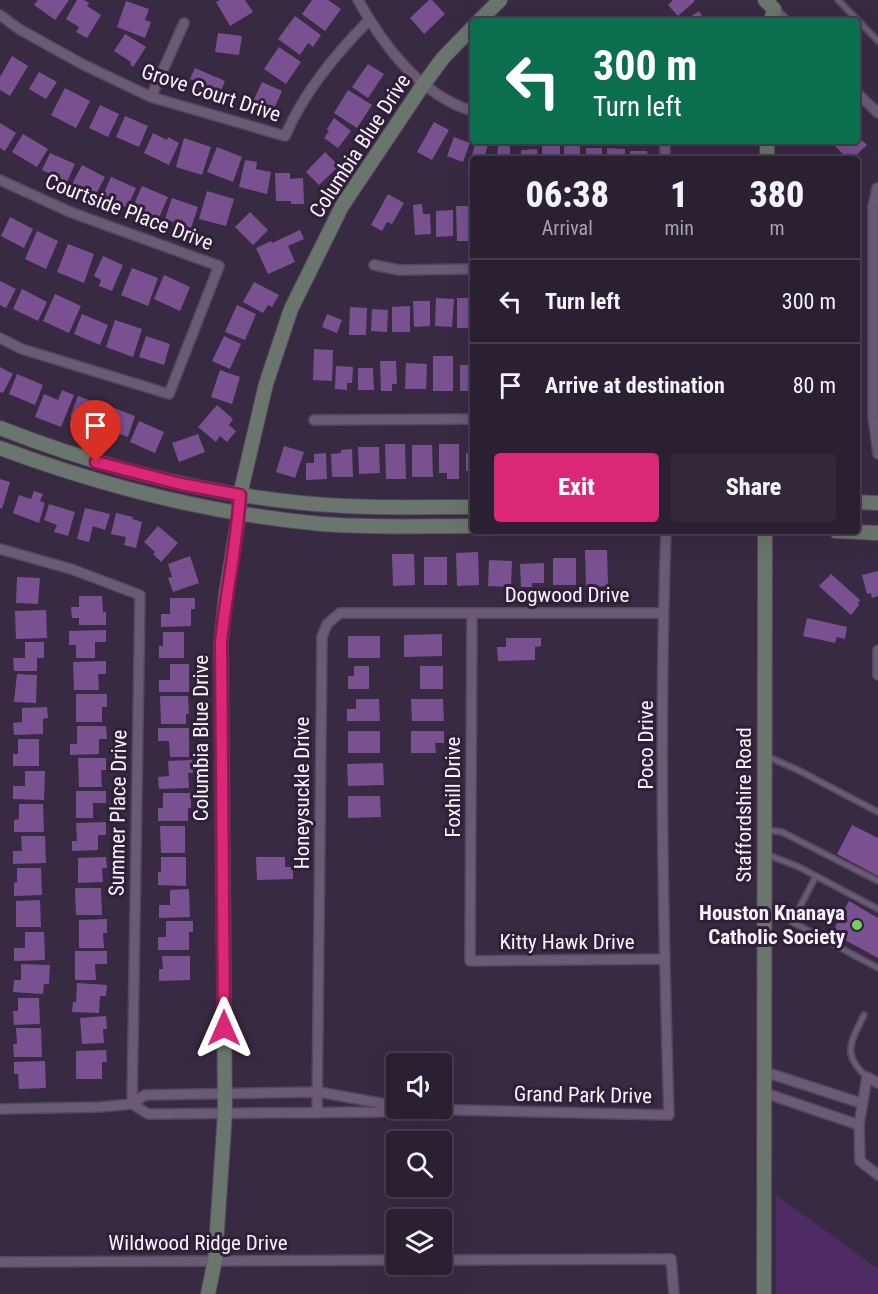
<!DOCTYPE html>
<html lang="en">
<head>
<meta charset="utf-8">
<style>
  body { margin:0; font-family:"Roboto Condensed",sans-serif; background:#33283a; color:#f1f3f6; height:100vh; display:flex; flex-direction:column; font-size:22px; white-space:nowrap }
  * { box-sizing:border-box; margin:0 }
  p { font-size:20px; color:#a6a3ac }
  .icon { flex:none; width:33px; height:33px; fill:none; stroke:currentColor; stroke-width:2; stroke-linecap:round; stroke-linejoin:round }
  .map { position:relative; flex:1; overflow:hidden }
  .panel { position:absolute; left:470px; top:156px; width:390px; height:378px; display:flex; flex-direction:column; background:#2b2032; border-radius:6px; box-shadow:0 6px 24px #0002,0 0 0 2px #473e4d }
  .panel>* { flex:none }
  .banner { position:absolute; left:470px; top:18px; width:390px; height:126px; border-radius:6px; box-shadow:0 6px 24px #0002,0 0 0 2px #473e4d; background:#0b6e4f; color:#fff; overflow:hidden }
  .tools { position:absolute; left:386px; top:1053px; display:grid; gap:12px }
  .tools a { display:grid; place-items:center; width:66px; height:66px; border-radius:6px; background:#2b2032; box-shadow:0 6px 24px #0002,0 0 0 2px #473e4d; font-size:30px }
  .pin { position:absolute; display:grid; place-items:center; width:51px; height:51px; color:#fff; margin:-62px -26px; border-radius:50% 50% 50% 0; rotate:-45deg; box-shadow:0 0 6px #0007 }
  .pin .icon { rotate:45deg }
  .me { position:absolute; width:66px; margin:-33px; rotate:0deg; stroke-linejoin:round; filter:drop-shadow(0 0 4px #0008) }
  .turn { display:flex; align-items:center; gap:21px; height:126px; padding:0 24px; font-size:27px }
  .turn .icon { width:78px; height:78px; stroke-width:2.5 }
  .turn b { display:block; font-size:42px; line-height:51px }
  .eta { display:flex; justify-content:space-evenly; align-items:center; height:102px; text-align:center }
  .eta b { font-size:36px; font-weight:800; line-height:42px }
  .action { display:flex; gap:12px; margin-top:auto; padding:12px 24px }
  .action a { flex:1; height:69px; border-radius:6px; background:#db2777; color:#fff; font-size:24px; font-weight:800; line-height:69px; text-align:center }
  .action a+a { background:#33283a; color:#f1f3f6 }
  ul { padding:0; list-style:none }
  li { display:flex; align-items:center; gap:18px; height:84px; padding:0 24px; border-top:2px solid #473e4d }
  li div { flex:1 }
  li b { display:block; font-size:22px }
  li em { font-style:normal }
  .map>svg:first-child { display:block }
  .green { fill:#4f2b63 }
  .building { fill:#795190 }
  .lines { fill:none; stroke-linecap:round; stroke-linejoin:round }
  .lane-casing { stroke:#54485c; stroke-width:8 }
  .street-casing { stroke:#54485c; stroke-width:12 }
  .secondary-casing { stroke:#54485c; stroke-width:16 }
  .lane { stroke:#6b5a76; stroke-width:4.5 }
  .street { stroke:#6b5a76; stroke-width:9 }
  .secondary { stroke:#6a766d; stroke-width:14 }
  .route-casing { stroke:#8e194d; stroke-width:15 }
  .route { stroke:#db2777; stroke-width:10 }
  .poi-dot { fill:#71d35e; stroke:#2f2038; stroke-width:2 }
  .labels { text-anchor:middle; stroke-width:6; stroke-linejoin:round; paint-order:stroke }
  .street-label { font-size:21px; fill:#f9f2fe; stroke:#2f2038 }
  .poi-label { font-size:21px; font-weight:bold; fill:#f9f2fe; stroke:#2f2038; text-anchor:end }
</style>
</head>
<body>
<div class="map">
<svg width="878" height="1294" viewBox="0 0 878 1294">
  <rect width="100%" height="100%" fill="#392a43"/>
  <path class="green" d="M776,1195L878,1269V1294H776Z"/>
  <path class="building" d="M38,0H69L55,20L34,5Z
    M77,0H84L89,3L87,6L101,15L87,38L76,32L79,27L66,19Z
    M220,0H245L253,12L230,26L216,2Z
    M312,0H328L341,9L325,31L302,14Z
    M429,0H432L445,14L424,34L410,18Z
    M673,0H693L695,1L678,16L668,5Z
    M126,1L149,9L145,20L151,22L145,38L117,27Z
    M699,11L705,21H684Z
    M295,16L321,35L313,47L308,43L300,55L278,39Z
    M218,33L242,36L239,55L215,52Z
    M125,34L146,47L133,67L130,64L131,62L114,51Z
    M279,47L301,62L286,84L264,69Z
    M12,56L28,66L10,96L0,90V77Z
    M368,64L384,74L368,98L352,87Z
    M195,68L225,81L218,98L195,89L198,82L190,79Z
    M39,72L57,82L46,99L29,89Z
    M262,82L282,91L271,115L251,106Z
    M65,88L90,101L76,128L51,115Z
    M348,90L372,105L357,128L334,113Z
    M100,105L119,114L108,137L89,128Z
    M125,116L148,126L139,147L116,137Z
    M334,118L351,131L338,148L324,138L329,131L327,129Z
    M434,122L449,130L432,160L417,152Z
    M0,123L16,133L5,151L0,148Z
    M153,133L167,140L168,137L179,143L169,165L144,153Z
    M23,134L48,149L37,167L12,152Z
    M856,135L867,145L853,158L848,153L845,156L830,141H856Z
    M454,137L470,143L463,162L447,156Z
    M184,138L211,147L202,175L176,167Z
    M476,141L488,144L485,155L490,157V159H472V172L468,170Z
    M498,144L510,145V154L514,155V159H497Z
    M564,144H580V159H564Z
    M542,145H560V159H542Z
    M217,147L242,157L233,182L207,172Z
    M586,148H602V159H586Z
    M607,148L625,149V159H607Z
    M537,149L538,159H521V150Z
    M630,151H647L648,159H630Z
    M325,152L339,166L319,185L306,172Z
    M50,153L75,164L67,182L42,170Z
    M245,160L257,162L256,169L271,172L267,194L239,187Z
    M82,165L105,177L95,196L72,184Z
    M275,173H290V179L303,178L304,204H291V201H276Z
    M111,177L136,188L127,208L102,197Z
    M142,186L168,197L158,220L132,209Z
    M207,191L234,199L226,226L199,219Z
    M388,194L404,203L392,224L387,222L382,231L371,225Z
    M172,198L198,207L191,228L165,219Z
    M422,204L423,214H430L431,234L415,235L413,205Z
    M456,206H472V230H469V241H457Z
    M453,210V236L436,237V211Z
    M250,212L268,230L253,245L235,227Z
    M10,217L33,229L24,248L1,236Z
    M300,230L304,239L288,246L295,262L268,274L256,248L271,241L272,243Z
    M37,231L58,241L46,269L25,259Z
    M68,244L94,254L84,283L57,272Z
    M103,256L123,265L112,291L99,286L101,280L94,276Z
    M132,268L158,278L148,306L121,295Z
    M164,275L190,287L180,311L154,299Z
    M0,281L16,289L6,308L0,305Z
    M254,282L279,295L272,307L268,305L263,313L243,302Z
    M22,289L47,302L38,321L13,309Z
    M55,294L81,306L69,333L43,321Z
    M436,298L454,299L452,327L435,326Z
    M457,298H472V328H457Z
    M413,301H430V326L414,327Z
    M237,305L256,314L245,340L225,332Z
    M410,306V332H392V307Z
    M350,307L367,308L366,335H349Z
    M372,309L388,310L387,332L371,331Z
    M82,314L108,325L100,345L74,334Z
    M327,314L342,320L337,333L322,327Z
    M115,320L142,329L133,357L106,347Z
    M146,336L170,344L164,365L139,357Z
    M224,336L241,344L230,369L212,361Z
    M314,349L333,350L332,381L313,380Z
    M433,356H453V391H433Z
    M380,361H396L397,384H392V391H381Z
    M406,363L427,364L426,389H405Z
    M460,365H472V391H460Z
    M336,366L353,367L352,383H347V390L335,389Z
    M0,367L13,374L3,393L0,392Z
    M358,368H373L374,390H358Z
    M220,370L240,377L232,404L211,397Z
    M17,374L43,385L35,405L9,394Z
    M62,390L74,395L61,427L35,417L44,394L58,400Z
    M78,396L104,405L97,427L70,417Z
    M217,405L233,419L229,425L236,431L227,442L220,436L216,442L198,427Z
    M109,406L135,416L128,437L101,427Z
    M139,421L164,432L155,453L130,442Z
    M198,434L205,452L179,462L172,443Z
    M385,444H405L406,479H386Z
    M439,444H459V479H447V473H439Z
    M412,445H432L433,477H412Z
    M284,446L304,452L295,478L276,472Z
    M358,447H379L380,473L359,474Z
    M352,449L353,477H332L331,454L341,453V450Z
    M326,453L327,479L306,480V463H314V454Z
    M466,453L472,454V471H466Z
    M0,479L10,482L2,509L0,508Z
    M34,491L43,494L40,501L45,503L39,523L13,513L19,495L31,499Z
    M49,504L75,512L68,536L54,532L57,525L44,520Z
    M85,508L110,514L105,530L93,526L89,542L77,539Z
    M116,513L133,517L132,519L142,522L136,548L124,545L126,537L111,534Z
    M158,526L178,543L161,562L153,554L155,552L144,542Z
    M585,550H607L608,586L586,587Z
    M478,552L479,585L457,586L456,553Z
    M392,554H414L415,585L393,586Z
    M190,556L199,583L173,592L168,578L172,577L168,564Z
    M424,557H447V585H424Z
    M553,558H576V585H553Z
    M489,560L512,561L511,587L488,586Z
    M544,563V583H532V587H521L520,564Z
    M878,571V596L872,598L871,593L867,594L862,575Z
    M831,574L860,600L858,603L859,605L851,615L819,586Z
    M17,577L40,578L38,604L16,603Z
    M79,596H102L103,612H106V625H79V618H72L71,607H79Z
    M170,598H195V609H191V626L161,627V614H170Z
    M46,610L47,638L16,639L15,611Z
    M807,618L847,627L845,639L837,637L835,643L803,636Z
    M106,630V642H95V658H76V645H69V631Z
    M163,632H184V658H159V646H163Z
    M442,634V656L404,657V635Z
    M348,636H380V658H348Z
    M506,638H541V646L535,647V660L498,661L497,647H506Z
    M25,642H44V658H37V671H14L13,658H25Z
    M106,661V674H98L99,690H74L73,662Z
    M170,664H189V692H159V680H170Z
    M354,666H369V689H348V676H354Z
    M420,666H443V689H420Z
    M17,674L37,675L36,703L14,702Z
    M76,694H107V707H102V722H76Z
    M160,696H188L189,714H186V724H161Z
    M356,699H379L380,721H347V709H356Z
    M411,699H443L444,721H412Z
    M47,707L48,718L43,719V734L14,735L13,723L22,722V708Z
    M77,726H106L107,739H99V754L70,755V744H77Z
    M158,728H189V757H170L169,741H158Z
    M348,731H380V753H348Z
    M411,731H444V743H435L436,753H411Z
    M18,739H39V766H13V754H18Z
    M78,758H106V770H101L102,787H79Z
    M192,760L193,773H188L189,788L159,789L158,777L169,776L168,761Z
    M383,763L384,785L348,786L347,764Z
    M25,771H45L44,800L13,799V786H25Z
    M76,791H106V803H93V818H76Z
    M163,793H191V808H188V821H158V808H163Z
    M348,796H380L381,817L348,818Z
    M19,804H43L44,832H14V820L19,819Z
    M106,822V835H98V850L72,851V841H77L76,823Z
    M852,825L878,838V876L837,854Z
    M160,826H185V853H161Z
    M21,836H45L46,863L13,864V851H22Z
    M106,857L107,868H102L103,882L78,883V858Z
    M161,857H186V886L158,885V872H161Z
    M256,857H285V867H293V879L257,880Z
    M17,868H41L42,895L14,896V883L17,882Z
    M75,888H101L102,915H76Z
    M189,889L190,917L159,918V905H170V890Z
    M40,900L41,927H16V901Z
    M849,901L878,918V958L832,933Z
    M107,919V933H103L104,948H79V920Z
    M166,921H193V932H189V950H158V937H166Z
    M25,932H44L45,960L14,961V948H25Z
    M75,951H107V964H95L96,980H75Z
    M162,956H190V980L159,981V969H163Z
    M21,964L50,965L49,984H44L43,994L13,992L14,980H21Z
    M77,983L107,985L106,996H100L99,1013L72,1012L73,1002H76Z
    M18,998H39L40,1024L14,1025L13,1011H18Z
    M106,1016L107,1029H103L104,1043L82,1044L80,1018Z
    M16,1028H41L42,1057H14L13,1044H17Z
    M106,1050L107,1062H102V1079H76V1051Z
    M45,1061L46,1088L19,1089L18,1074H14V1062Z"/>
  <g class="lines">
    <g class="lane-casing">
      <path id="lane" d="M838,0L878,41
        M768,757L796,769L878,812
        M768,830L782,832L878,881
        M768,855L799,867L878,909
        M816,876L792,922L878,968
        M864,1015C851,1042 841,1054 867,1077"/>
    </g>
    <g class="street-casing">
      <path id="street" d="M358,0C384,46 419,94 472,111
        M774,9L786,21
        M0,15L19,29L82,64L151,97L285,136C304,92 336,54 369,20
        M856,92L878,113
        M151,97L184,23
        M665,159V141
        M0,180L70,212L219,266L169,394L22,349L0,338
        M877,188L873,206V417L878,454
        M374,265L399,270L472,269
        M314,420L472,419
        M0,549L71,569L140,595L132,1104
        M472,613L470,961L665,959
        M878,650V675
        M765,1072L861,1103
        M878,1083L867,1077L859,1125L860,1161L878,1175
        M765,1093L859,1125
        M132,1104L148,1114L377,1112L412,1109L669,1115C663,921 659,726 666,531
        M0,1109L100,1107L132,1104L145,1095L319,1092L396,1106
        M317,1113L322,637L327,624L340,613H663
        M441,1260L671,1259L674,1294
        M0,1262L396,1260"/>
    </g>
    <g class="secondary-casing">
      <path id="secondary" d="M765,0L774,9L771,21
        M479,21L500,0
        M767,159V141
        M0,428C110,471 226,500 345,506C387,508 430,507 472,507
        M0,448C105,487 211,514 322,524C370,528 424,526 472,526
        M856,502L878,503
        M836,531L878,533
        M208,1294L215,1260L225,1113L221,642L226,594L239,514L240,495L266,384L291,309L342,206L423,85L443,58L472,28
        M764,1294L765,531"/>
    </g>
    <use href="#lane" class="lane"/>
    <use href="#street" class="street"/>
    <use href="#secondary" class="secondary"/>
  </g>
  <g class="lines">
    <g class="route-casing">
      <path id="route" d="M96,462L181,484L240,495C237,544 226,593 221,642L224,1028"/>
    </g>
    <use href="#route" class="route"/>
  </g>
  <circle class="poi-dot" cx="857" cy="925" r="6"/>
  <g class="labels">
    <g class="street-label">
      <text transform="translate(211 93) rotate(18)" y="7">Grove Court Drive</text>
      <text transform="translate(360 146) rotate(-57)" y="7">Columbia Blue Drive</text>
      <text transform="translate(129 212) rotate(21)" y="7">Courtside Place Drive</text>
      <text x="567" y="602">Dogwood Drive</text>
      <text transform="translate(201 738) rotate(-90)" y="7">Columbia Blue Drive</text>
      <text transform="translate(646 745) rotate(-90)" y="7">Poco Drive</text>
      <text transform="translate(453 787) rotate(-90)" y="7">Foxhill Drive</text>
      <text transform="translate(302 793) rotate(-90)" y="7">Honeysuckle Drive</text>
      <text transform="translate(744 805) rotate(-90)" y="7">Staffordshire Road</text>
      <text transform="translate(118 813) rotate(-89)" y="7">Summer Place Drive</text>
      <text x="567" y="949">Kitty Hawk Drive</text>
      <text transform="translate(583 1095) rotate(1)" y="7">Grand Park Drive</text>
      <text x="198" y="1250">Wildwood Ridge Drive</text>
    </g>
    <g class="poi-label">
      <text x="845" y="920">Houston Knanaya<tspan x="845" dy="24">Catholic Society</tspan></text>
    </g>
  </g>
</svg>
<div class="tools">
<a><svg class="icon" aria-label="sound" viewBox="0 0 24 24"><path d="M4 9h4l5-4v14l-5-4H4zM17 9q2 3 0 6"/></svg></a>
<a><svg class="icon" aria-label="search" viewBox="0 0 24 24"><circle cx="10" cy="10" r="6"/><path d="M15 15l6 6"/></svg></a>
<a><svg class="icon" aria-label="layers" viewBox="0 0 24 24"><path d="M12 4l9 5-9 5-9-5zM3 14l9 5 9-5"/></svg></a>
</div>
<div class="pin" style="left:96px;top:462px;background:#d93025"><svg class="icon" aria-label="arrive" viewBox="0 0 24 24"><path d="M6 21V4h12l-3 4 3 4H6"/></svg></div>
<svg class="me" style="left:224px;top:1028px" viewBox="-20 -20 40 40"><path d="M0-17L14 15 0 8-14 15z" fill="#db2777" stroke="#fff" stroke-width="4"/></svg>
<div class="banner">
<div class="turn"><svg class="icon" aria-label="left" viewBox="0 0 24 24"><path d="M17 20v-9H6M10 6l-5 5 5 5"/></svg><div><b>300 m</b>Turn left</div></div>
</div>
<section class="panel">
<div class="eta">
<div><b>06:38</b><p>Arrival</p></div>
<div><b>1</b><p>min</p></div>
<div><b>380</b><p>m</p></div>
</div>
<ul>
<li><svg class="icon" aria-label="left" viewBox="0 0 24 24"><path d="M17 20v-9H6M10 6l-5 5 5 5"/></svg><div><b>Turn left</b></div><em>300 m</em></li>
<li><svg class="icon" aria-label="arrive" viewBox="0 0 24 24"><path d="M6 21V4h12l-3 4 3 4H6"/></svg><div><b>Arrive at destination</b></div><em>80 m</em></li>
</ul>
<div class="action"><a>Exit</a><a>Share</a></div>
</section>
</div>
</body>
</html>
